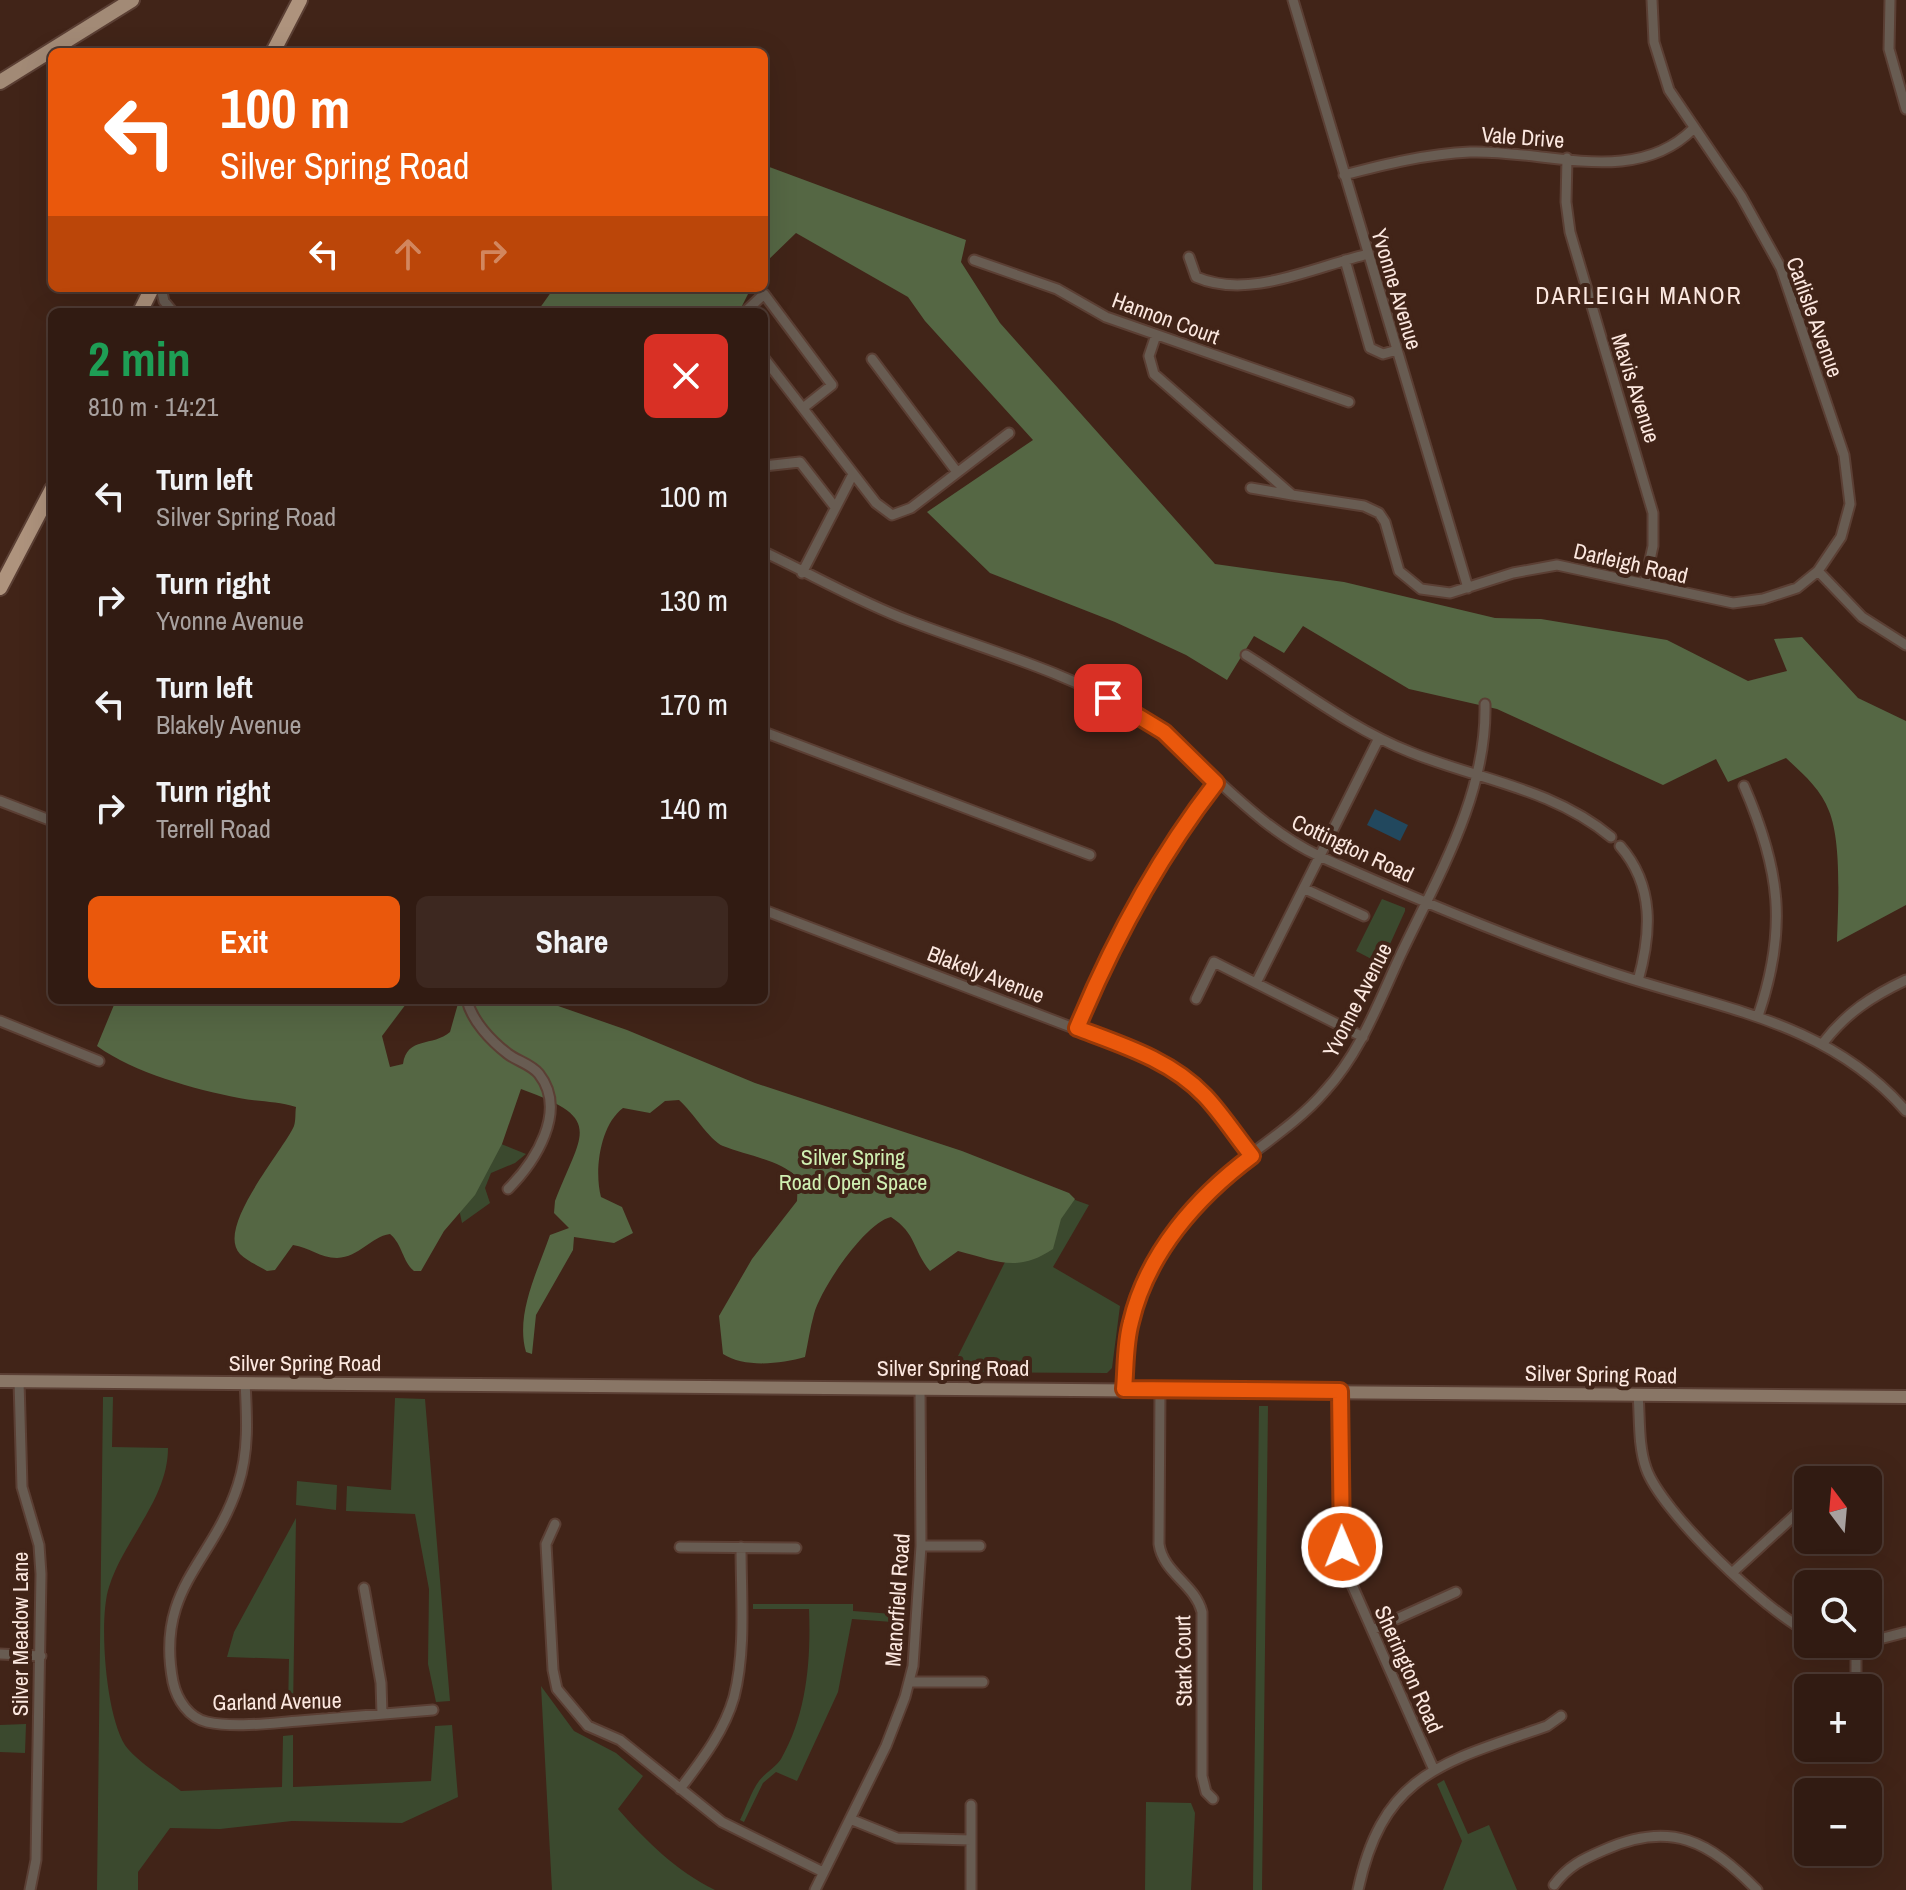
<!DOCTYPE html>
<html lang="en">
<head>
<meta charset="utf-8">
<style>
  body { margin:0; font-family:"Archivo Narrow",sans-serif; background:#3d2820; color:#f1f3f6; height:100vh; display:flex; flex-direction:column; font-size:30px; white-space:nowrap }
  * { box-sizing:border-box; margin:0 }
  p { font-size:26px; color:#a8a19f }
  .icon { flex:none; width:44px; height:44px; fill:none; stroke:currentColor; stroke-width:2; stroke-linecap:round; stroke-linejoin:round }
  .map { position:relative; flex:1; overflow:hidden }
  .side { position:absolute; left:48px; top:308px; width:720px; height:696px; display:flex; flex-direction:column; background:#311b12; border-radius:12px; box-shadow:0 8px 32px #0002,0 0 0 2px #4c3932 }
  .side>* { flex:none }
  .guide { position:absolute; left:48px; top:48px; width:720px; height:244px; border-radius:12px; box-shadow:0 8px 32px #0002,0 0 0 2px #4c3932; background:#ea580c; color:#fff; overflow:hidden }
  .needle { width:52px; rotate:344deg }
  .controls { position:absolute; left:1794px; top:1466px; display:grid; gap:16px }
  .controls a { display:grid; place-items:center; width:88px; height:88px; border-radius:12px; background:#311b12; box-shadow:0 8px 32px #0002,0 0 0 2px #4c3932; font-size:40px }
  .pin { position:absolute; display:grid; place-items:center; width:68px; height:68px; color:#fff; margin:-34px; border-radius:16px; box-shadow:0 4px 12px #0006 }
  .me { position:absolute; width:88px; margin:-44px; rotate:359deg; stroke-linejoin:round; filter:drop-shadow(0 0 6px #0008) }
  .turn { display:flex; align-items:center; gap:28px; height:168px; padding:0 40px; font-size:36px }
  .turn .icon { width:104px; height:104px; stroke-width:2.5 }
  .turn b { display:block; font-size:56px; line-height:68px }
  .lanes { display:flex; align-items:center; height:76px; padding:0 40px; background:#0003; justify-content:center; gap:40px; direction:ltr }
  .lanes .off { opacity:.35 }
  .round { display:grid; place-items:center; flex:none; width:84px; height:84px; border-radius:12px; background:#3d2820 }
  .summary { display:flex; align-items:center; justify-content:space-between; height:136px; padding:0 40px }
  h1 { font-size:48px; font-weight:700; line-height:60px; color:#1e9e55 }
  .action { display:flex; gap:16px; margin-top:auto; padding:16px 40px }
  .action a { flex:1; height:92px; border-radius:12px; background:#ea580c; color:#fff; font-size:32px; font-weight:700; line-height:92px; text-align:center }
  .action a+a { background:#3d2820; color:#f1f3f6 }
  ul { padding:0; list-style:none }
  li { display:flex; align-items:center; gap:24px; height:104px; padding:0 40px }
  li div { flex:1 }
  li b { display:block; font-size:30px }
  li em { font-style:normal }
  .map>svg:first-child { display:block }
  .green { fill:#3b492e }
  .forest { fill:#556744 }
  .water { fill:#22485e }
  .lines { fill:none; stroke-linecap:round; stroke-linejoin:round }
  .minor-casing { stroke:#5b3f34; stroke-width:13 }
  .secondary-casing { stroke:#5b3f34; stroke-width:16 }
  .primary-casing { stroke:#5b3f34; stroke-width:18 }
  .trunk-casing { stroke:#5b3f34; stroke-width:18 }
  .minor { stroke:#685c52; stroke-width:9 }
  .secondary { stroke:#897666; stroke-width:12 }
  .primary { stroke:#a28a76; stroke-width:14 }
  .trunk { stroke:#ae937d; stroke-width:14 }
  .route-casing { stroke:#983908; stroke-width:20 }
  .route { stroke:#ea580c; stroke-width:14 }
  .labels { text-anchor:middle; stroke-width:8; stroke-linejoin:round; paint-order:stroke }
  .street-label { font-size:22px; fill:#fce8e0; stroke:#412418 }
  .park-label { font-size:22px; fill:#d0f0b2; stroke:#412418 }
  .neighbourhood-label { font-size:24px; letter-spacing:2px; fill:#fce8e0; stroke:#412418 }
</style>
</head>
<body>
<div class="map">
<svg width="1906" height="1890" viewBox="0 0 1906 1890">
  <rect width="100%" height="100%" fill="#412418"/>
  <path class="green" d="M1382,899L1405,908V911L1381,964L1356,951Z
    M486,1138L526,1154L515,1163L491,1173L485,1188L490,1203L462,1223L459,1209Z
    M1042,1188L1089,1205L1053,1267L1120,1306L1112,1368L1107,1373L950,1372Z
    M103,1397H113L112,1447L168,1448C168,1499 124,1539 109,1587C98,1620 106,1723 128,1749C142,1765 164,1778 181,1791L282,1787L283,1736L293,1735V1787L431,1781L435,1726L452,1725L458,1797L402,1823L292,1821L220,1829L170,1828L138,1872V1890H97Z
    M395,1398L425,1399L450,1701L436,1702L428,1664L429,1589L415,1514L346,1511L347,1486L391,1490Z
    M1259,1406H1268L1262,1890H1253Z
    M297,1481L337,1485L336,1510L296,1505Z
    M296,1518L293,1710L288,1711L289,1659L227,1657L234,1632Z
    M753,1604H853V1611L906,1615V1623L852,1619L838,1692L797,1781L776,1772L763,1783L744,1822L740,1820C746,1808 751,1792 759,1781C765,1773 775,1768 781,1759C807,1714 811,1659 809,1609H753Z
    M541,1686L574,1731L616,1753L643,1776L618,1809C648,1843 675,1870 715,1890H552Z
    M26,1724L25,1753L0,1752V1725Z
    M1444,1780L1468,1834L1489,1825L1517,1890H1443L1462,1841L1437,1784Z
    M1146,1802L1191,1803L1195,1813L1191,1890H1145Z"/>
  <path class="forest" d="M764,165L966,240L961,262L1000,323L1215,564L1344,582L1495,618L1541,619L1667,640L1748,681L1787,671L1774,639L1802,637L1858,698L1906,721V905L1837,942C1838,907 1842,843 1829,811C1821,789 1803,774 1786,758L1728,782L1716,759L1663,785L1497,709L1409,689L1303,626L1284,653L1254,636L1227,680L1186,655L1115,622L990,573L927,512L1033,440L925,321L908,297L796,233L764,264Z
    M554,288H751L739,312H537Z
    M116,1000H298C310,1007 387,1000 409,1000L382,1036L390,1067L403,1064C407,1036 433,1047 450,1032L459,1000H541L627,1030L755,1083L962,1151L1069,1193L1075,1199L1061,1219L1053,1249C1017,1273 998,1261 958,1251L930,1271C912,1249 917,1234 891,1217C865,1223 821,1288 814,1314C810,1328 808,1343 805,1357C781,1364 744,1368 723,1354L719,1316L752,1259L797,1201L798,1178C779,1159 747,1156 723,1146C709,1140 693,1112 679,1100L665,1101L650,1113L623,1108C600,1125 594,1171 601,1197L622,1207L633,1233L614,1243L574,1237L573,1250L536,1315L532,1354L526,1352C515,1314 538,1270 550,1235L569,1228L554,1213L555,1201C582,1131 605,1119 521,1089L502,1144L475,1195L444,1231L421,1271H414C402,1261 403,1245 390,1234C370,1237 360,1257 337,1258C320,1258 309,1247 293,1245L275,1270L267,1271C259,1266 247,1261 240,1254C215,1228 283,1151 294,1126C296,1120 295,1113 296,1107C277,1101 259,1102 239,1098C194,1089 134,1073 97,1046Z"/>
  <path class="water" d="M1375,809L1408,825L1400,841L1367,825Z"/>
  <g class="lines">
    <g class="minor-casing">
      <path id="minor" d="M1293,0L1468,588
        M1890,0L1889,49L1906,109
        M1567,158L1566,202L1570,232L1653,513V546L1645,583
        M1344,175C1386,164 1427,154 1470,152C1544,149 1634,188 1693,129
        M1189,257L1196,277C1249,300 1314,267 1368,254
        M974,260L1057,289L1106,317L1349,402
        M1345,260L1370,348L1383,354L1397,350
        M161,288L164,301L173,312
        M745,312L764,294L832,385L803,408
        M1156,335L1149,356L1154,374L1292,495L1364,506L1379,513L1385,522L1399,571L1421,589L1450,593L1513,573L1557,565L1733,603L1763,599L1797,588L1818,571L1841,537L1850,504L1844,455L1781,268L1741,196L1669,90L1654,42L1652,0
        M764,358L876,503L892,515L911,508L1009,433
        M872,359L957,472
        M764,466L800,462L835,507
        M1251,488L1292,495
        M764,552C813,575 859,602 910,621C983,649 1063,670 1131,711C1200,752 1245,821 1319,856C1411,897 1506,937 1601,969C1712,1008 1824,1017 1906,1111
        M1818,571L1862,617L1906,645
        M802,573L853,474
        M1246,655C1299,688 1352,729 1410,752C1479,780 1552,788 1611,837
        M764,732L1090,855
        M1744,786C1780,869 1788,928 1758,1016
        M0,801L52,821
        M1620,846C1655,886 1651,934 1638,981
        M1305,889L1364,916
        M764,910L1147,1056C1193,1081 1221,1115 1252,1156
        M1256,983L1379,738
        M1196,999L1214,962L1363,1037
        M467,1000C472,1021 491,1041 508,1054C517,1061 531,1064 539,1074C568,1111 535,1162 508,1189
        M0,1021L99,1061
        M1077,1028C1114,939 1157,859 1216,783
        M1823,1043C1846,1013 1872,996 1906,980
        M19,1381L22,1487L39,1545L41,1574L36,1860L30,1890
        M245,1382C247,1417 249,1452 238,1485C213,1563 155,1588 173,1682C177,1700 189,1718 207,1722C235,1728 270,1723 299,1721C343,1717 388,1714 433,1710
        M1124,1389C1126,1367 1126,1344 1130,1323C1141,1271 1179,1215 1219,1180C1254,1149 1294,1127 1325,1091C1361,1052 1379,1001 1401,954C1439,874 1487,794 1485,704
        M1160,1389L1159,1544C1163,1573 1195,1584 1202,1612V1776L1206,1792L1213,1799
        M1340,1391L1342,1547L1345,1569L1434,1770
        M1638,1394C1640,1418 1638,1445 1646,1468C1661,1512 1766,1611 1808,1632
        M555,1524L546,1544L553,1670L557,1689L588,1726L620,1740L722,1822L821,1871
        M921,1546H980
        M680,1547L796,1548
        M1733,1572L1808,1503
        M364,1588L381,1683L382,1714
        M1372,1630L1456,1592
        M1868,1642L1906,1632
        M1856,1644V1688
        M0,1654L41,1656
        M909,1682H983
        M680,1789C701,1761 724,1732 734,1697C746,1650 741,1596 741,1547
        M850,1819L897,1838L971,1840
        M1554,1885C1568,1866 1583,1859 1604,1850C1671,1820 1709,1841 1757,1890
        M815,1890L886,1746L905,1697L913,1666L921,1546L920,1388
        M971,1890V1805
        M1358,1890C1383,1772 1445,1762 1547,1726L1561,1716"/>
    </g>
    <g class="secondary-casing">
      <path id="secondary" d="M0,1381L1906,1397"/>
    </g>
    <g class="primary-casing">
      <path id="primary" d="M0,82L132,0"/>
    </g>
    <g class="trunk-casing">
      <path id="trunk" d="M273,52L300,0
        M140,312L152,288
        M0,588L52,489"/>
    </g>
    <use href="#minor" class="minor"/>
    <use href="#secondary" class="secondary"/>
    <use href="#primary" class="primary"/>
    <use href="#trunk" class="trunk"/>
  </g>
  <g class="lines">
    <g class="route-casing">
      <path id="route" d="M1108,698L1164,732L1216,783C1157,859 1114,939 1077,1028C1122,1045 1171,1060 1205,1096C1222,1114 1236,1136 1252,1156C1197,1197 1147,1253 1131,1322C1125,1343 1126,1367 1124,1389L1340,1391L1342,1547"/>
    </g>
    <use href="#route" class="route"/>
  </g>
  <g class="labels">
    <g class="street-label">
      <text transform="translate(1523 137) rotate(4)" y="8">Vale Drive</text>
      <text transform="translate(1397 289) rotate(73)" y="8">Yvonne Avenue</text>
      <text transform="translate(1815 317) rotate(70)" y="8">Carlisle Avenue</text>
      <text transform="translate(1166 318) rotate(20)" y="8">Hannon Court</text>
      <text transform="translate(1636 388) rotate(72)" y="8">Mavis Avenue</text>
      <text transform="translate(1631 563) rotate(13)" y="8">Darleigh Road</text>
      <text transform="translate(1353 848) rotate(25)" y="8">Cottington Road</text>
      <text transform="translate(986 974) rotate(21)" y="8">Blakely Avenue</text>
      <text transform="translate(1357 1000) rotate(-63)" y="8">Yvonne Avenue</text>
      <text x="305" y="1371">Silver Spring Road</text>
      <text x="953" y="1376">Silver Spring Road</text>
      <text transform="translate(1601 1374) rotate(1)" y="8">Silver Spring Road</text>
      <text transform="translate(897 1600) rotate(-86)" y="8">Manorfield Road</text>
      <text transform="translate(20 1634) rotate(-90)" y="8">Silver Meadow Lane</text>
      <text transform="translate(1183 1661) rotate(-91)" y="8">Stark Court</text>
      <text transform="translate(1409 1669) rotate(66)" y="8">Sherington Road</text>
      <text transform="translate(277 1701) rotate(-1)" y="8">Garland Avenue</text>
    </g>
    <g class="park-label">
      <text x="853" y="1165">Silver Spring<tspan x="853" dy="25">Road Open Space</tspan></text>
    </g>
    <g class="neighbourhood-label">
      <text x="1639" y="304">DARLEIGH MANOR</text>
    </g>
  </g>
</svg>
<div class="controls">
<a><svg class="needle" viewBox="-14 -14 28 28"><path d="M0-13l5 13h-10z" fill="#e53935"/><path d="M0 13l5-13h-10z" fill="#a8a19f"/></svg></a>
<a><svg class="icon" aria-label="search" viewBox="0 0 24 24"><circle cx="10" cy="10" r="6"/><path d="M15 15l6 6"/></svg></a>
<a>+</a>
<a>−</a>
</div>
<div class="pin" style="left:1108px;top:698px;background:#d93025"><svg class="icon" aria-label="arrive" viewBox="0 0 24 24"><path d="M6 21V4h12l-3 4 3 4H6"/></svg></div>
<svg class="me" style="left:1342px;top:1547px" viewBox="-20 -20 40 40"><circle r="17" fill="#ea580c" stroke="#fff" stroke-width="3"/><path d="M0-11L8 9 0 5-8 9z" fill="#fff"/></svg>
<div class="guide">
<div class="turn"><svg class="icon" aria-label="left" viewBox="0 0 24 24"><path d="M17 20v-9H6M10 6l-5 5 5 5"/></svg><div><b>100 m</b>Silver Spring Road</div></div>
<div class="lanes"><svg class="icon" aria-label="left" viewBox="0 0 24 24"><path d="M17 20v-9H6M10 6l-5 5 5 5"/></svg><svg class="icon off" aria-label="ahead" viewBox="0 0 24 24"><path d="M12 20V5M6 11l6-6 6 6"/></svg><svg class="icon off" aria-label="right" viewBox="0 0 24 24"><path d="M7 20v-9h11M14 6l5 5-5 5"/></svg></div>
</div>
<section class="side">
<div class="summary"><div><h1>2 min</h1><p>810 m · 14:21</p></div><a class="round" style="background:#d93025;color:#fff"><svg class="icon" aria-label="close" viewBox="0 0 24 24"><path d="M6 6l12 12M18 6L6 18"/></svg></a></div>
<ul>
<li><svg class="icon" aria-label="left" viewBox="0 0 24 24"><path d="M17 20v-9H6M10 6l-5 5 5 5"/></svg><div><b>Turn left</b><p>Silver Spring Road</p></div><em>100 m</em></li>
<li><svg class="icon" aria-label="right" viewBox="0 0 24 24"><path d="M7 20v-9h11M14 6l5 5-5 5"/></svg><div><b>Turn right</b><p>Yvonne Avenue</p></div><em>130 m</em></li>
<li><svg class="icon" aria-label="left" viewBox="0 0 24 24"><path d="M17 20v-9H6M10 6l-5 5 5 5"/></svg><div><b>Turn left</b><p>Blakely Avenue</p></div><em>170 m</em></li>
<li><svg class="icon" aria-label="right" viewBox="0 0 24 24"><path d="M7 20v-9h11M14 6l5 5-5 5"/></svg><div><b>Turn right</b><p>Terrell Road</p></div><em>140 m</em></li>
</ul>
<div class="action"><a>Exit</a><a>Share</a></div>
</section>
</div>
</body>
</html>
